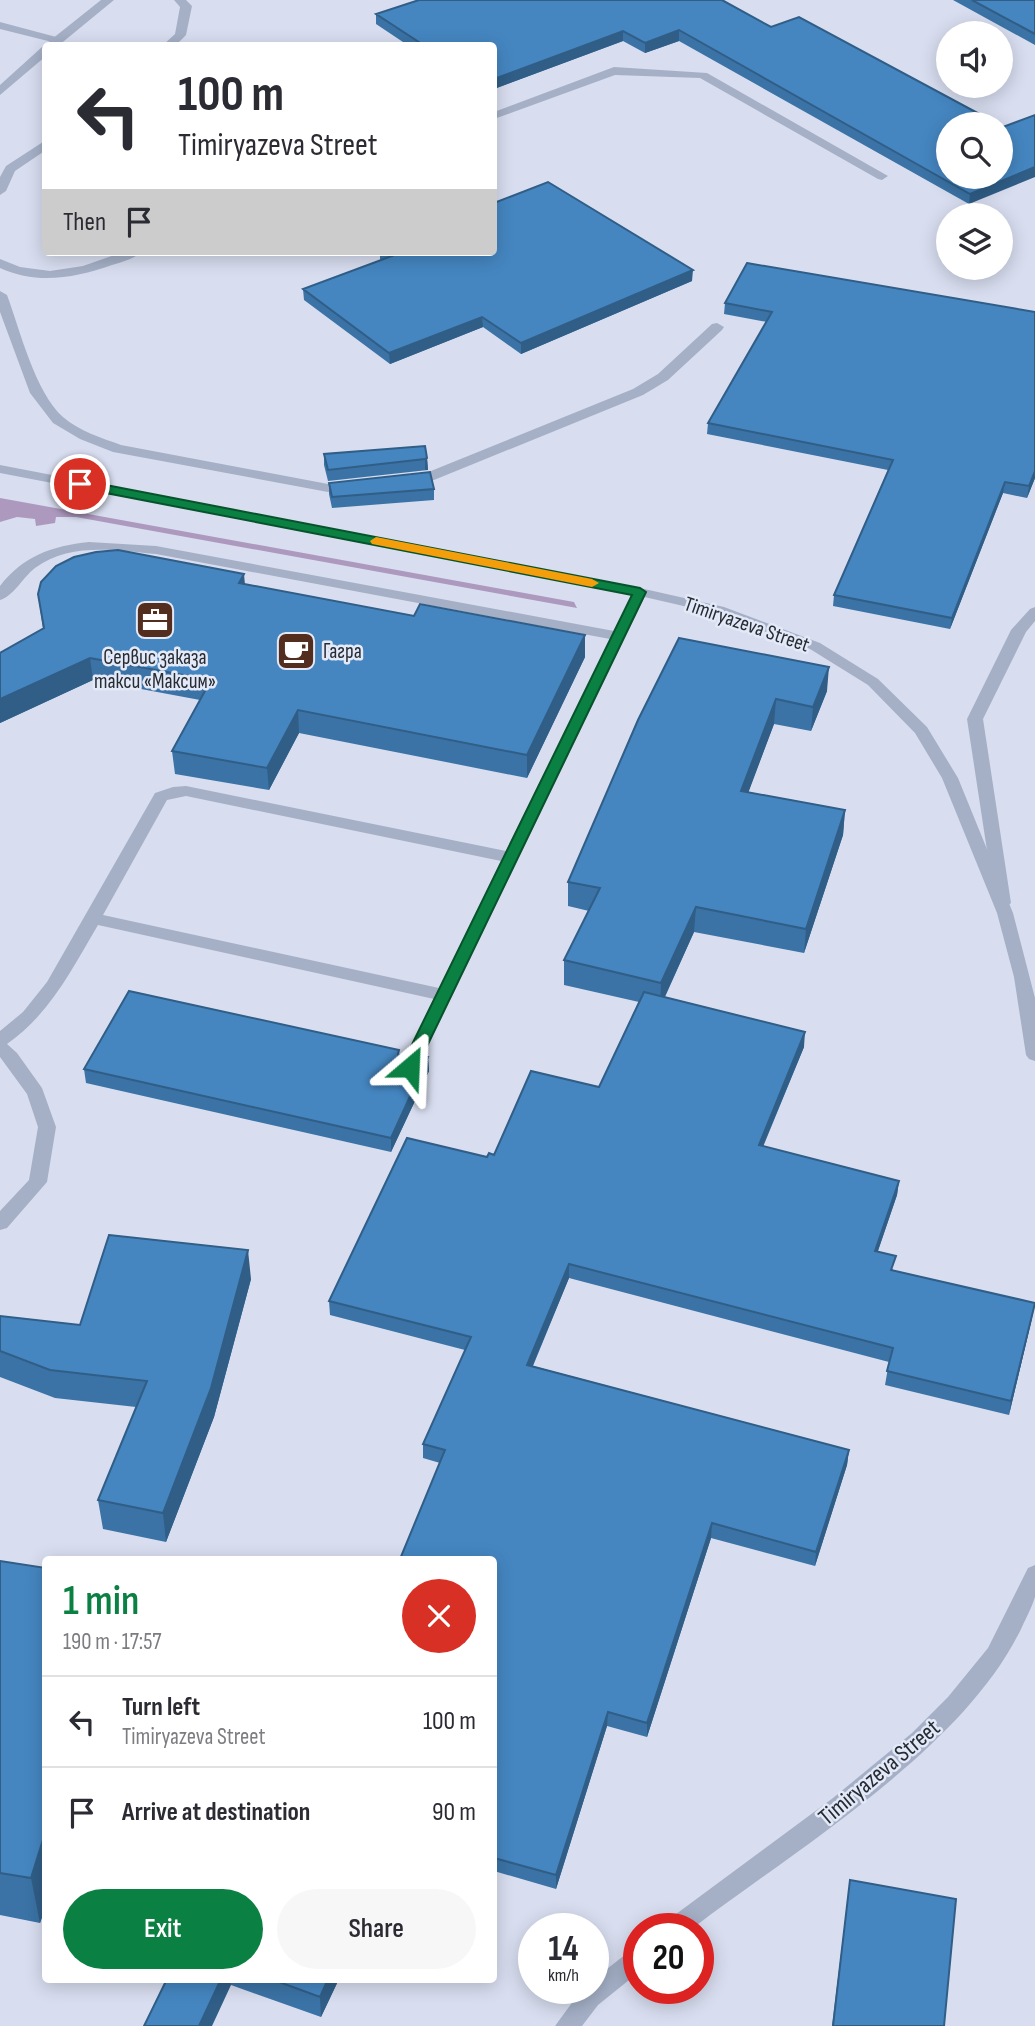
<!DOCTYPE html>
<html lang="en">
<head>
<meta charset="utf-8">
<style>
  body { margin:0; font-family:"Sofia Sans Condensed",sans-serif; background:#f7f7f7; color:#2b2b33; height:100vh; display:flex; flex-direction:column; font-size:26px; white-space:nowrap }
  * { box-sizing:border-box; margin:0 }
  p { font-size:23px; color:#7c7c81 }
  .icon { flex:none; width:38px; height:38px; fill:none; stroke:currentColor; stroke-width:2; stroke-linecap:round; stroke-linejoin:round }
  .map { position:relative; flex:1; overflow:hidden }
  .sheet { position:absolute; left:42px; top:1556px; width:455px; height:427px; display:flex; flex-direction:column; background:#fff; border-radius:7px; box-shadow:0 4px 18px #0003 }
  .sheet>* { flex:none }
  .hud { position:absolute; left:42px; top:42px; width:455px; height:214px; border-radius:7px; box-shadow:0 4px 18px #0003; background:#fff; color:#2b2b33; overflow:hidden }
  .controls { position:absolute; left:936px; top:21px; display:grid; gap:14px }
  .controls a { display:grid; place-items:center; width:77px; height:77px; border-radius:50%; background:#fff; box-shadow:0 4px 18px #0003; font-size:35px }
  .speed { position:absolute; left:518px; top:1913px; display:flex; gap:14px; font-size:35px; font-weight:700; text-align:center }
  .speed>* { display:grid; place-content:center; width:91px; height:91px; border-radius:50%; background:#fff; box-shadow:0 4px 18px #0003; line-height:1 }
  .speed small { font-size:18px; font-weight:400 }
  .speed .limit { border:10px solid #d22; background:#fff; color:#111 }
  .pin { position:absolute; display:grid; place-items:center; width:60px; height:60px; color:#fff; margin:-30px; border:4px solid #fff; border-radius:50%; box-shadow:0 2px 7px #0007 }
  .me { position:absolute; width:77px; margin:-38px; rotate:26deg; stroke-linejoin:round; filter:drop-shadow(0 0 5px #0008) }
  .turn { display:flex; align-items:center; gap:24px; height:147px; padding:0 21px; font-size:32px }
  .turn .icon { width:91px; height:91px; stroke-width:2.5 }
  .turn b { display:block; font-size:49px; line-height:60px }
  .then { display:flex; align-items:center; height:66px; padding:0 21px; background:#0003; gap:14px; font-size:26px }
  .round { display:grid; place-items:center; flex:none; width:74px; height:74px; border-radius:37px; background:#f7f7f7 }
  .head { display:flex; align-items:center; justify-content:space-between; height:119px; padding:0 21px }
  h1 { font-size:42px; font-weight:600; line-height:52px; color:#0b8043 }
  .action { display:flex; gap:14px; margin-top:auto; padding:14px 21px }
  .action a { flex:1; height:80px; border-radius:42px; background:#0b8043; color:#fff; font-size:28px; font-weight:600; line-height:80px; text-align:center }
  .action a+a { background:#f7f7f7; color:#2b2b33 }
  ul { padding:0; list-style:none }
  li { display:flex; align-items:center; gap:21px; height:91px; padding:0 21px; border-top:2px solid #e1e1e2 }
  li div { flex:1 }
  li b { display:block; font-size:26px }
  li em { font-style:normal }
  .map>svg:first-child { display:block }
  .green { fill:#ae99be }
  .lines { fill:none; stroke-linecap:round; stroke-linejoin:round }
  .service { fill:#a5b0c7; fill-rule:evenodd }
  .minor { fill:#a5b0c7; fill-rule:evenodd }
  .tertiary { fill:#a5b0c7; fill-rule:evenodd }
  .wall { fill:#3b73a6 }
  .shaded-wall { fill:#305e87 }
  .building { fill:#4586c1; stroke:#305e87; stroke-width:2 }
  .route { fill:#0b8043; stroke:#07532c; stroke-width:2 }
  .slow { fill:#f59e0b }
  .labels { text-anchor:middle; stroke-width:5; stroke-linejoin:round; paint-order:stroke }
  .street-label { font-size:21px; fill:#262c33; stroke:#e4e9f8 }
  .poi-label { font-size:21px; fill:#262c33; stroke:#e4e9f8; text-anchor:start }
  .near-street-label { font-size:24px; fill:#262c33; stroke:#e4e9f8 }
</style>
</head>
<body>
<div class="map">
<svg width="1035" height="2026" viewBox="0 0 1035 2026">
  <rect width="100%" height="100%" fill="#d8def0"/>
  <path class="green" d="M0,498L574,602L577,608L76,517H56L55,523L36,526L35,519L17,517L0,522Z"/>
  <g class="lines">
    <path class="service" d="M174,0H186L192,6L186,35L175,46H162L175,34L180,7Z
      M614,67L707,73L888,176L882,180L878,179L700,78L615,75L494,119V112Z
      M46,140V150L15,171L6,191L0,195V177L6,166Z
      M123,252H141C134,259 122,262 112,265C75,278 37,285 0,268V259L20,267L50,271L83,266Z
      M0,291L7,295C20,330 35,392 63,417C79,431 102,438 121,445L328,484L351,482L358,486L351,490L328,492L113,452L80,439L53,423L30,393L0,312Z
      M717,323L724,327L722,330L668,380L643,395L434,480L407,483L400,479L407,475L426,473L633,389L658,374L712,324Z
      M89,542L156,546L614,631L635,589H645L647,592L416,1071H404L401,1067L434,999L98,925C72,969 50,1014 7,1044L17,1053L42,1088L56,1127L47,1182L7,1228L0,1230V1211L29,1180L38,1127L27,1094L0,1057V1031L23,1012L47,982L155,793L173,787L186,786L506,851L610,639L156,554C117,550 69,542 35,568C24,576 13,597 0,600V586C23,556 52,546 89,542ZM186,796L501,861L439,988L103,915L167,800Z
      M1035,607V621L1026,632L983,719L1011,903L1003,909L995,903L967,719L1011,630L1030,609Z"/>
    <path class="minor" d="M0,22L60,38L62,40L56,43L0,29Z"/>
    <path class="tertiary" d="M101,0H114L58,46H46V56L0,95V85L42,47Z
      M0,465L640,588L724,607L820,643L878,679L927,727L958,778L1013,913L1035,998V1061L1029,1059L1026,1055L1014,977L997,913L942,778L915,733L868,685L810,649L714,613L640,596L0,473Z
      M1035,1565C1035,1575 1035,1588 1035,1597C1032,1607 1026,1618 1022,1627C964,1749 799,1847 693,1928H665L668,1920L833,1798L912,1733L948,1697L988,1648L1028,1568Z
      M639,1947V1972L598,2005L582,2026H555L582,1989L593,1988V1980L631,1950Z"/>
  </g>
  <path class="wall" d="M722,0L1001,177L969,204L679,41L645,53L623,41L494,89V46H409L376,24V14Z
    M953,0H1035V45Z
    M380,252H494L692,281L521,354L483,327L390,364L304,300L303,289L381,260L380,259Z
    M725,303L1035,312V478L1027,498L1003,493L950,629L833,606L834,595L888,470L707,434L708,423L767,322L724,314Z
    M324,454L427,458L428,470L328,481L324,465Z
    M329,483L434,489V500L332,508L329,494Z
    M245,584L414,616L585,635V657L527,778L299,733L269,790L175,774L172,751L200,700L93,680L0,723V653L43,629L38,594Z
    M827,691L811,731L774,724L748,792L845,810L843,835L804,953L694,932L665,997L804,1047L763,1147L899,1181L897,1195L878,1251L894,1271L1032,1318L1009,1415L885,1385L889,1362L569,1278L533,1366L849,1450L847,1465L815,1566L711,1538L647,1737L607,1726L556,1889L494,1871V1559L440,1463L423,1458V1444L465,1350L330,1315L329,1301L487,1157L494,1155L599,1087L639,1002L564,985V960L589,911L568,906V882L638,720Z
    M428,1057L429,1071L391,1152L86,1083L84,1069L416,1060Z
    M251,1279L214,1417L166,1542L103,1529L98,1500L136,1407L55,1398L0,1377V1316L80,1325Z
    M0,1561L46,1568V1906L40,1923L0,1915Z
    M850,1880L944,2026H832Z
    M167,1979H339L321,2017L231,1985Z"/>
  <path class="shaded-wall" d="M679,30V41L645,53V43Z
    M623,31V41L494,89V79Z
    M1035,167V177L969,204L970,194Z
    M693,270L692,281L521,354V343Z
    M482,317L483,327L390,364L389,353Z
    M427,458L428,470H425V459Z
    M1035,471V478L1027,498L1029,486Z
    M1005,482L1003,493L950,629L952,618Z
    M244,574L246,596L239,583Z
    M585,635V657L527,778V755Z
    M90,658L93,680L0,723V699Z
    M829,667L827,691L811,731L813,707Z
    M776,699L774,724L740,815L741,791Z
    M298,710L299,733L269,790L267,768Z
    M845,810L843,835L804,953L806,929Z
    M696,907L694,932L660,1007L661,983Z
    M805,1032L804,1047L757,1160L759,1145Z
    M428,1057L429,1071L391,1152V1138Z
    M899,1181L897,1195L873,1265L875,1251Z
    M248,1250L251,1279L214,1417L166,1542L163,1513Z
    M569,1264V1278L527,1379V1365Z
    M1035,1303L1032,1318L1009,1415L1011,1401Z
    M849,1450L847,1465L815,1566L816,1552Z
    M712,1523L711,1538L647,1737V1723Z
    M608,1712L607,1726L556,1889V1875Z
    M46,1830V1906L40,1923L31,1878Z
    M221,1979H230L231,1985L212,2026H199Z
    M328,1979H339L321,2017L320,1997Z"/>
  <path class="building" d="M419,0H722L771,27L799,17L998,124H948V177H1001V126L1003,127L1035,115V167L970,194L679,30L645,43L623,31L494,79V46H425L376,14Z
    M972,0H1035V34Z
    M548,182L693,270L521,343L482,317L389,353L303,289L392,256L386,252H494V203Z
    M747,263L1035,312V471L1029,486L1005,482L952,618L834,595L893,460L708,423L772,312L725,303Z
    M425,446L427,458L425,459L328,470L324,454Z
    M430,472L434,489L332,497L329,483Z
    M118,550L244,574L239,583L414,616L420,604L585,635L527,755L298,710L267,768L172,751L211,680L90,658L0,699V653L44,628L38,594L41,582L56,566L74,557L96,552Z
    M679,638L829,667L813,707L776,699L741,791L845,810L806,929L696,907L661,983L564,960L600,888L568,882L638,720Z
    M129,991L399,1050L398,1054L403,1060H416L419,1055L428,1057L391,1138L84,1069Z
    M644,992L805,1032L759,1145L899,1181L875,1251L896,1256L891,1270L1035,1303L1011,1401L887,1371L893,1348L569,1264L527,1365L849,1450L816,1552L712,1523L647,1723L608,1712L556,1875L494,1858V1559H400L445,1450L423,1444L471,1337L329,1301L407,1138L487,1157L489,1153L494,1155L531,1071L599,1087Z
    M109,1235L248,1250L211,1388L163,1513L98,1500L147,1381L50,1370L0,1351V1316L80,1325Z
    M0,1561L46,1568V1830L31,1878L0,1873Z
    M850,1880L956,1899L944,2026H833Z
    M167,1979H221L199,2026H144Z
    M271,1979H328L320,1997Z"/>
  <path class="route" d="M80,480L640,588L646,592L415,1071H404L401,1067L632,595L75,487L73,484Z"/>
  <path class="slow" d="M376,537L592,579L599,583L592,587L372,544L370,541Z"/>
  <defs>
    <g id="office-square" transform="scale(2.0125)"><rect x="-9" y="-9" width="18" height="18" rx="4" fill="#532d1d" stroke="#e4e9f8"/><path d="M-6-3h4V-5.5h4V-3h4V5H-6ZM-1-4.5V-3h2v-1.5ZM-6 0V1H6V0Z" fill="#fff"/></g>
    <g id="cafe-square" transform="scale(2.0125)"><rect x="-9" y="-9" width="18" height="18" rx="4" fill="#532d1d" stroke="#e4e9f8"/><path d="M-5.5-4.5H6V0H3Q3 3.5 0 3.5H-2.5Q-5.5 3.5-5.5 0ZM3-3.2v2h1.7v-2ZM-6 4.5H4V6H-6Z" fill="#fff"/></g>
  </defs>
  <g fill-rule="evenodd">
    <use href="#office-square" x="155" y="620"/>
    <use href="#cafe-square" x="296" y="651"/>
  </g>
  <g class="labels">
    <g class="street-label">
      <text transform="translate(747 624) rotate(19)" y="7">Timiryazeva Street</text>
    </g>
    <g class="poi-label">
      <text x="323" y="658">Гагра</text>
      <text x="155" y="664" text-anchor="middle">Сервис заказа<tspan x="155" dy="24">такси «Максим»</tspan></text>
    </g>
    <g class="near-street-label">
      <text transform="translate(879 1772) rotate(-40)" y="8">Timiryazeva Street</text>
    </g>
  </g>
</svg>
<div class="controls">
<a><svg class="icon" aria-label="sound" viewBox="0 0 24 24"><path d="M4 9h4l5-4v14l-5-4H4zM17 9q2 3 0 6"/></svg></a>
<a><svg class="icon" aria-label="search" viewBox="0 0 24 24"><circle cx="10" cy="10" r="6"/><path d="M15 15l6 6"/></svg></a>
<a><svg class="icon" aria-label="layers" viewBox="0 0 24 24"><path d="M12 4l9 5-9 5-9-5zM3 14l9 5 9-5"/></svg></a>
</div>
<div class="speed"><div>14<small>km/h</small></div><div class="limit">20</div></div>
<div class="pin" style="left:80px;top:484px;background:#d93025"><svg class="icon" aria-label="arrive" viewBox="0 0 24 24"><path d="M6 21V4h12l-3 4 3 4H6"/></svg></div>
<svg class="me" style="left:410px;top:1067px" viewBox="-20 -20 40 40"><path d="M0-17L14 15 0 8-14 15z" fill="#0b8043" stroke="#fff" stroke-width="4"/></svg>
<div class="hud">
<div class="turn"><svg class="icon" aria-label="left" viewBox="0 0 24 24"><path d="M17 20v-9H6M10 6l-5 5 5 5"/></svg><div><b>100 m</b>Timiryazeva Street</div></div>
<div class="then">Then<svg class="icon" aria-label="arrive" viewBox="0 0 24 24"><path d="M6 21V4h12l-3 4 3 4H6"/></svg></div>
</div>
<section class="sheet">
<div class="head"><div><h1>1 min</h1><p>190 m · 17:57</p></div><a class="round" style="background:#d93025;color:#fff"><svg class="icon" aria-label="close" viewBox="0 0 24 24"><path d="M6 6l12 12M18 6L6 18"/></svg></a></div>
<ul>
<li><svg class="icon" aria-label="left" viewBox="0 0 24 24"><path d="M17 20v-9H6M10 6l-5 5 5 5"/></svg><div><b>Turn left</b><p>Timiryazeva Street</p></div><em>100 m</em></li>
<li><svg class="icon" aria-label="arrive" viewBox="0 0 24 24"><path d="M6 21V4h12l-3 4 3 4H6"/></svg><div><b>Arrive at destination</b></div><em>90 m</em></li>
</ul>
<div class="action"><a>Exit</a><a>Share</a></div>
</section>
</div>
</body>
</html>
